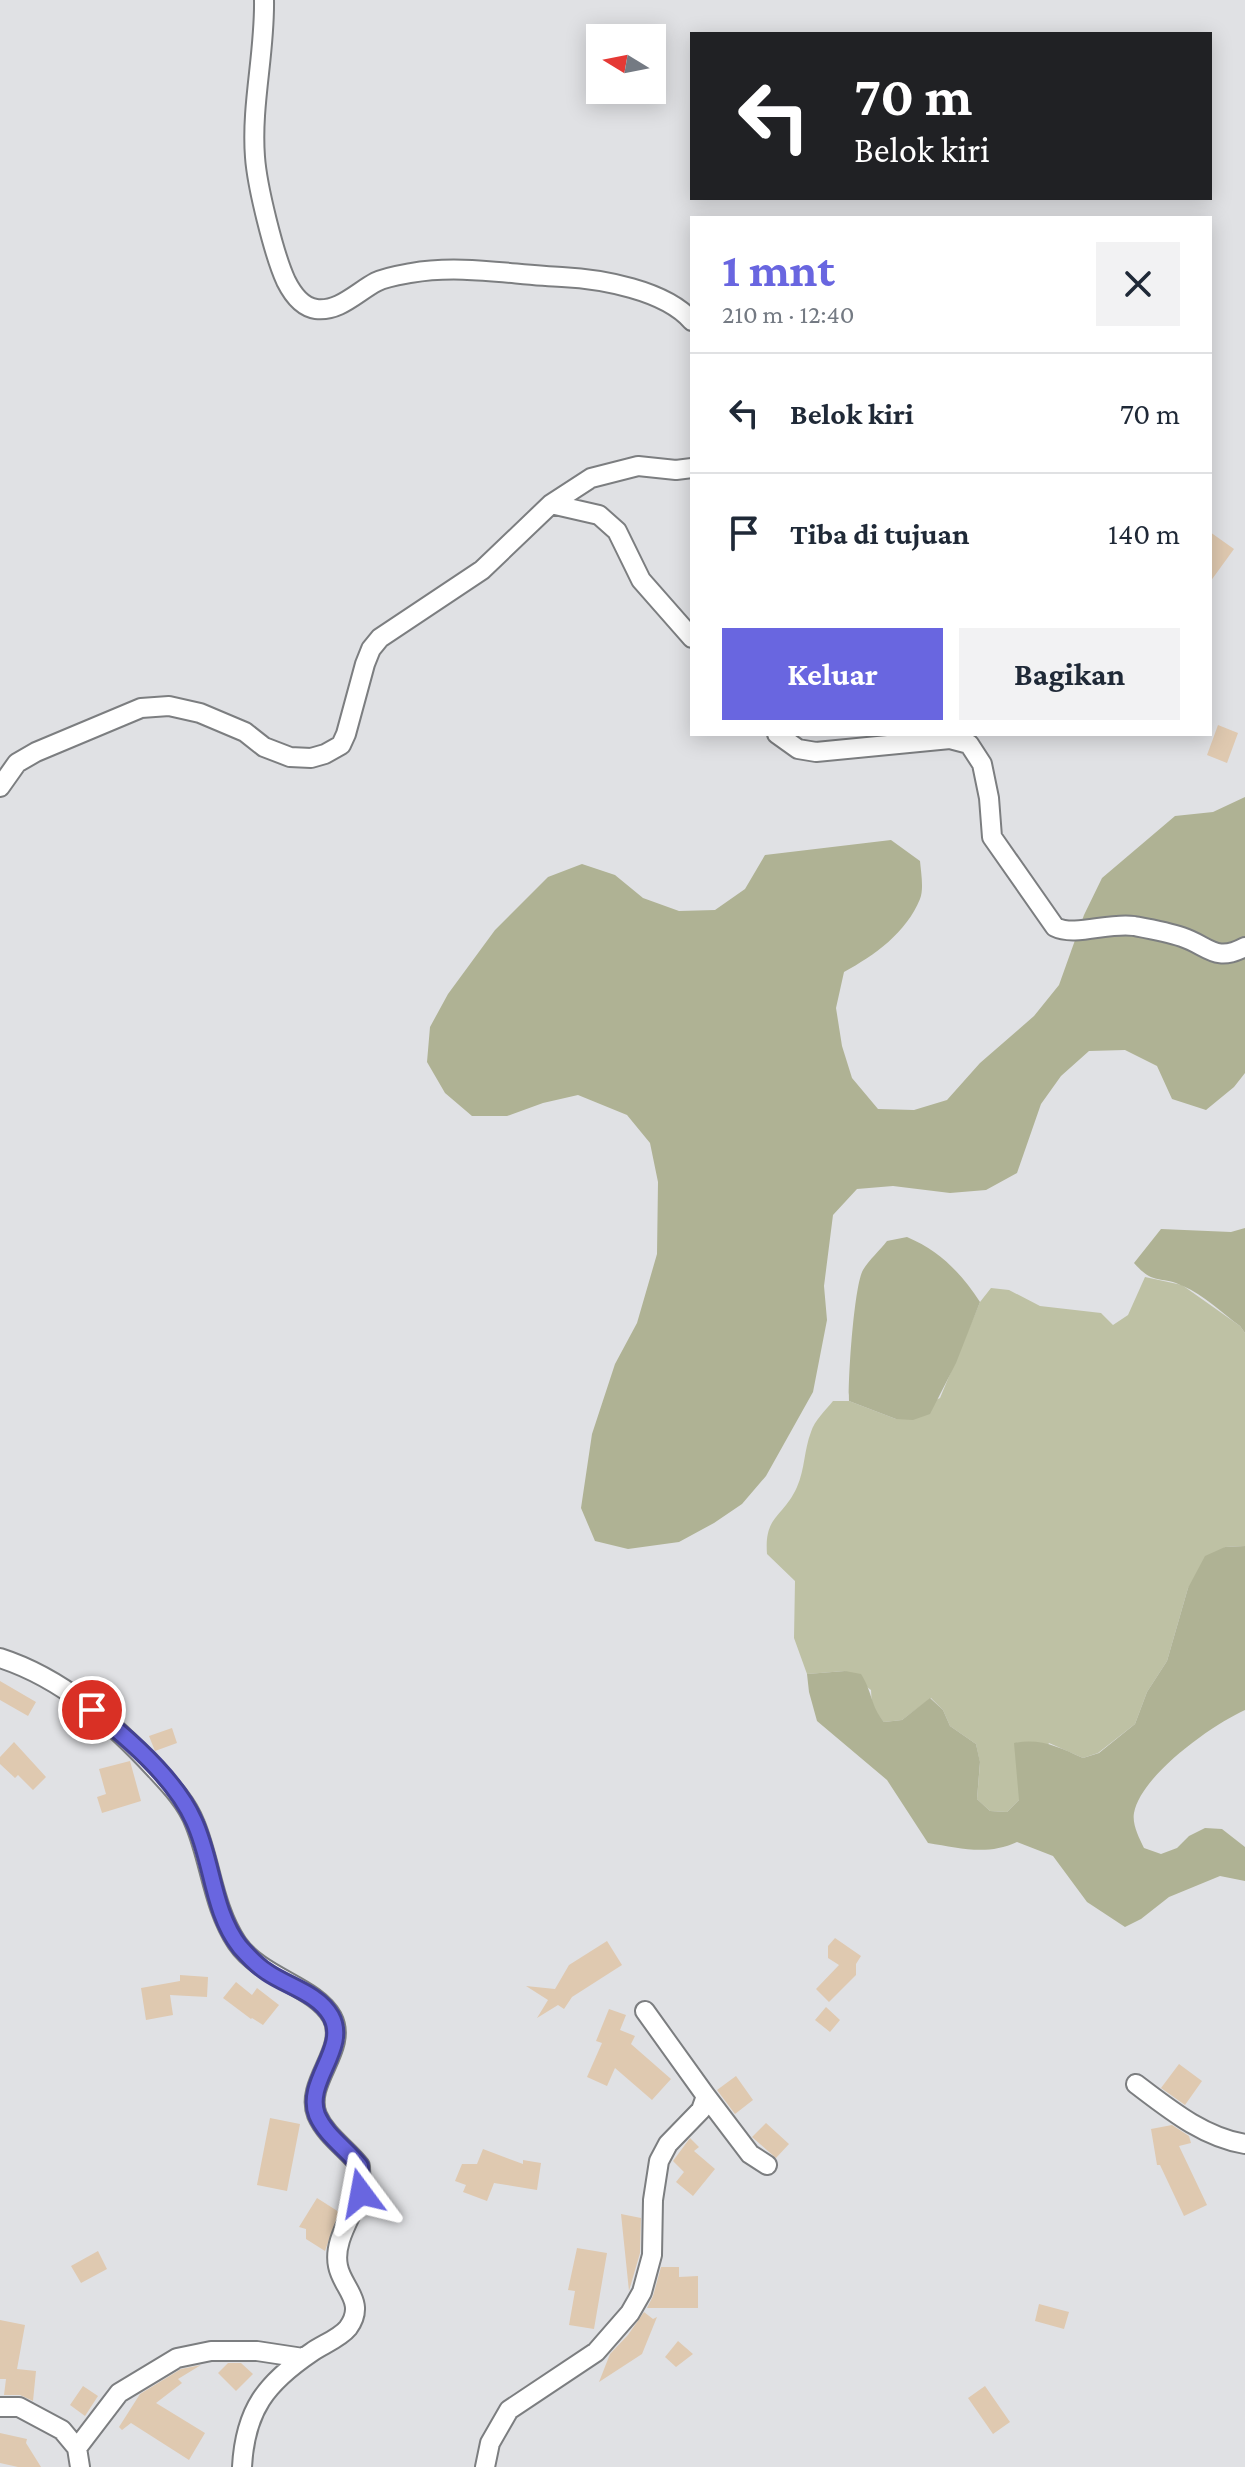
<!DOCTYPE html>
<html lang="id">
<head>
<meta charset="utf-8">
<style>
  body { margin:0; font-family:"Crimson Pro",serif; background:#f2f2f3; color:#1f2937; height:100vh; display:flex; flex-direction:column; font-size:30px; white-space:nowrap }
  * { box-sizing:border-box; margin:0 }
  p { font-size:26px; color:#747a83 }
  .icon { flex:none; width:44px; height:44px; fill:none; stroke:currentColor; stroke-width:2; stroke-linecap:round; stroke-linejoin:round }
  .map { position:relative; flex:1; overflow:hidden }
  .details { position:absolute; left:690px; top:216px; width:522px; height:520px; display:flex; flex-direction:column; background:#fff; border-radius:0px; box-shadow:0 4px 20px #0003 }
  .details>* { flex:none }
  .hud { position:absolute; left:690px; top:32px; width:522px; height:168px; border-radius:0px; box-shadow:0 4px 20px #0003; background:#202124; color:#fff; overflow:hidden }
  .needle { width:52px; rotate:280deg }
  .fabs { position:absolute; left:586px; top:24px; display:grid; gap:16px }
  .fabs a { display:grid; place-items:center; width:80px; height:80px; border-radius:0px; background:#fff; box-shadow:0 4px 20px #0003; font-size:40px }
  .pin { position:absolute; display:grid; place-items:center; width:68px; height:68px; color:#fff; margin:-34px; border:4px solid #fff; border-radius:50%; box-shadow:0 2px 8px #0007 }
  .me { position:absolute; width:88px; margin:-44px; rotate:347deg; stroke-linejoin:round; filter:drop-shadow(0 0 6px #0008) }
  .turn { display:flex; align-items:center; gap:28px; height:168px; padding:0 32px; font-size:36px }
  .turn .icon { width:104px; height:104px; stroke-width:2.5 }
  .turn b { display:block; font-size:56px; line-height:68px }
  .round { display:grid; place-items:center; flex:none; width:84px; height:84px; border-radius:0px; background:#f2f2f3 }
  .summary { display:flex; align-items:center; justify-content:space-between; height:136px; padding:0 32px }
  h1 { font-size:48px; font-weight:700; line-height:60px; color:#6966e0 }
  .cta { display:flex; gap:16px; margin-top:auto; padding:16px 32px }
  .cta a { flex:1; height:92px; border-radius:0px; background:#6966e0; color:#fff; font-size:32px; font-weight:700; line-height:92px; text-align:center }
  .cta a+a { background:#f2f2f3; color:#1f2937 }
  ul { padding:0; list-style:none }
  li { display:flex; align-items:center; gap:24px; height:120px; padding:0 32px; border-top:2px solid #e0e1e3 }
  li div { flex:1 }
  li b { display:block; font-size:30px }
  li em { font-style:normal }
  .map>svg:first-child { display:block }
  .green { fill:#bec1a4 }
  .forest { fill:#afb294 }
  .building { fill:#dfc9b0 }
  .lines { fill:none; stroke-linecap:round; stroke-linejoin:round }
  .minor-casing { stroke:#7c7e80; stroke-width:22 }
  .minor { stroke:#fff; stroke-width:18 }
  .route-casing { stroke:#444292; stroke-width:20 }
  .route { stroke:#6966e0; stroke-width:14 }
</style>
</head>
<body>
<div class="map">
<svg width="1245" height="2467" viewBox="0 0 1245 2467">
  <rect width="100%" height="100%" fill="#e0e1e4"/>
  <path class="green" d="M1145,1277L1182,1285L1240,1326L1245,1333V1546L1225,1547L1188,1588L1167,1661L1147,1692L1135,1724L1098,1753L1083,1758L1049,1743L1019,1800L1007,1812L990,1811L977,1799L980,1763L976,1744L950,1726L943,1710L931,1698L902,1720L884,1722L872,1708L871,1690L845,1671L807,1674L794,1638L795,1581L767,1554C764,1515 783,1518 797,1487C805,1469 804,1450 811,1432C814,1421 826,1410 833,1401H849L896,1419L940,1398L980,1302L991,1288L1009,1290L1040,1306L1101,1313L1113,1325L1128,1315Z"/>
  <path class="forest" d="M1245,797V1073L1234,1087L1206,1110L1172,1099L1157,1066L1125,1050L1089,1051L1061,1076L1041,1104L1017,1173L986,1190L950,1193L893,1186L857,1189L833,1215L824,1286L827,1320L813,1392L766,1476L742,1504L714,1523L679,1542L628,1549L595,1541L581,1508L592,1434L615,1364L637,1323L657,1254L658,1182L650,1143L627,1115L578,1095L543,1103L507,1116H472L445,1093L427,1062L430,1027L448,994L495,930L548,877L582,864L615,875L643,898L679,911L715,910L745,889L765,855L891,840L920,861C921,872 924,889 920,899C906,933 875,955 844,972L836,1008L842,1046L852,1078L878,1109L914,1110L947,1100L980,1063L1034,1016L1059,985L1084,915L1102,878L1175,816L1213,812Z
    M1245,1228V1333L1240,1326C1222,1313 1204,1295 1183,1286C1160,1275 1154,1286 1134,1263L1161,1229L1231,1232Z
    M907,1237C940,1251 961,1273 980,1302L956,1363L930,1414L913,1420L896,1419L849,1401C848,1379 854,1286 863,1270C869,1260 880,1250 887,1241Z
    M1245,1546V1710C1212,1725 1141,1775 1134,1813C1132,1824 1139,1838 1144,1848L1161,1854L1177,1848L1189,1836L1205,1828L1222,1829L1245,1847V1881L1220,1876L1169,1897L1141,1919L1125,1927L1087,1902L1053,1856L1017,1842C987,1856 960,1848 928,1843L887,1780L817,1721L809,1692L807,1674L845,1671L861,1674C873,1693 870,1705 884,1722L902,1720L930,1698L943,1710L950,1726L976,1744L980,1762L977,1799L990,1811L1007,1812L1019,1800L1014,1743C1041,1738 1058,1747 1083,1758L1099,1753L1135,1724L1147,1692L1167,1661L1188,1588L1205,1556L1225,1547Z"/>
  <path class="building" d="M1210,532L1234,549L1210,582Z
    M1218,725L1238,733L1227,763L1207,755Z
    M0,1681L36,1702L28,1716L0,1700Z
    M172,1728L177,1743L155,1751L149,1736Z
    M14,1742L46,1777L33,1790L18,1775L15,1778L0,1764V1757Z
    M130,1761L141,1801L102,1813L97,1797L106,1794L99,1769Z
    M835,1938L861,1956L856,1964V1975L829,2002L816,1989L839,1965L828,1958V1946Z
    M607,1941L622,1965L572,1997L564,2009L558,2005L537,2018L548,2000L526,1986L555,1989L569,1965Z
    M180,1975L208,1977L207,1997L170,1995L173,2015L146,2020L141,1988L180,1981Z
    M236,1982L252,1995L257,1988L279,2005L263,2025L252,2018L251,2019L223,1998Z
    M826,2007L840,2020L830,2032L815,2020Z
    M609,2009L626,2015L620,2030L635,2036L631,2044L671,2079L652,2100L615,2068L607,2086L587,2077L602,2043L596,2041Z
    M1179,2064L1202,2081L1185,2105L1161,2088Z
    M736,2076L753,2100L735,2114L717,2090Z
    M270,2118L300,2124L287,2191L257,2185Z
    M766,2123L789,2144L776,2158L752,2137Z
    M1172,2125L1189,2136L1191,2143L1179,2146L1207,2205L1184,2216L1160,2165H1157L1151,2129Z
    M690,2138L699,2147L694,2151L715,2169L693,2196L676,2182L684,2172L673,2161Z
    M483,2149L523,2164V2160L541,2163L537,2190L494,2183L487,2201L463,2192L466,2185L455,2181L462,2164H477Z
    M317,2198L339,2212L325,2251L306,2239V2229L299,2227Z
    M621,2214L641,2218L640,2253L629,2291Z
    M577,2248L607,2253L594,2329L569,2325L575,2291L568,2290Z
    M98,2251L107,2269L81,2283L71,2266Z
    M661,2267H679V2277L698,2276V2308H647L653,2296Z
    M1039,2304L1069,2312L1064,2329L1035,2321Z
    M644,2312L653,2319L657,2317L642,2354L599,2382L610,2354L628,2335Z
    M0,2320L25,2325L17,2369L36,2371L33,2401L20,2395H4L6,2379H0Z
    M678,2341L693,2354L676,2367L665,2357Z
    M228,2363H241L253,2374L236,2391L218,2373Z
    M201,2365L178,2379L182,2383L156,2403L205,2433L189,2460L131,2423L122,2430L119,2427L140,2394L181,2369Z
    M83,2386L98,2396L85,2416L70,2405Z
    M985,2386L1010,2422L993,2434L968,2398Z
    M0,2433L27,2439L26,2443L41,2467H18L0,2463Z"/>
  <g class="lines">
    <g class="minor-casing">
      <path id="minor" d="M264,0C265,53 251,105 255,157C257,186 274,255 286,281C292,293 302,307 316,309C339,312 357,292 376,282C386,277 400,275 411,273C460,264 513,275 562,277C601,279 665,290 692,321
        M551,504L599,515L617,531L641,580L692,638
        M777,734L798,749L816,752L950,739L969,744L982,764L989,798L992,837L1055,927C1075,937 1109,922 1134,926C1150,929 1167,932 1182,937C1209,946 1215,963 1245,947
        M0,787L17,763L36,752L141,708L169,706L200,713L245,732L264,747L290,757L311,758L325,754L341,745L346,734L365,664L371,649L380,638L482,570L551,504L591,478L638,466L676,470L692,468
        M0,1658C62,1678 113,1723 156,1770C171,1786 187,1803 195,1824C211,1863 213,1907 237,1943C261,1978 315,1986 332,2017C349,2049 304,2082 317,2115C326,2136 347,2149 360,2166C360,2176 362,2187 359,2196C351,2218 333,2242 338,2266C342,2288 367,2302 348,2328C340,2338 322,2345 312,2352C266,2383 245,2410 242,2467
        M1136,2084C1169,2109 1203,2137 1245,2144
        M706,2096L750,2154L767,2165
        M0,2407H19L62,2430L77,2448L80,2467
        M77,2448L119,2393L177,2358L211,2351H257L303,2358
        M485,2467L490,2443L509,2410L596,2352L630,2313L642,2292L652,2255L653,2200L659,2161L668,2144L701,2110L706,2096L645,2011"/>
    </g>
    <use href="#minor" class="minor"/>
  </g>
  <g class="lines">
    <g class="route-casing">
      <path id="route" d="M92,1710C127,1737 176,1780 194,1821C213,1862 212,1911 240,1947C248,1956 256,1965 267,1972C287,1986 318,1993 331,2016C349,2048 304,2082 317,2115C326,2136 347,2149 360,2166L361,2193"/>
    </g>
    <use href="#route" class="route"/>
  </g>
</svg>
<div class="fabs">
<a><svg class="needle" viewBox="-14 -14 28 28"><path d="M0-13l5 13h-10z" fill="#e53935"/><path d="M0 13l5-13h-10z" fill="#747a83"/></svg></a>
</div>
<div class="pin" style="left:92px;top:1710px;background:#d93025"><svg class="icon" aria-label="arrive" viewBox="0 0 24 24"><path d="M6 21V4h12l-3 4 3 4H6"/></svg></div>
<svg class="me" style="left:361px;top:2193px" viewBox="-20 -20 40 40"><path d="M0-17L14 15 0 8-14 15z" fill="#6966e0" stroke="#fff" stroke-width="4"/></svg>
<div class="hud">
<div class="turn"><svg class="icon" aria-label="left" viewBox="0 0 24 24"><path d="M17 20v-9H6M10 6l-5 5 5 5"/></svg><div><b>70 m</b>Belok kiri</div></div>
</div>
<section class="details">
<div class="summary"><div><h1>1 mnt</h1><p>210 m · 12:40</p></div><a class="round"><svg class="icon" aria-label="close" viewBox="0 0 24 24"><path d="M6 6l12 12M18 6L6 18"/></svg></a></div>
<ul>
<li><svg class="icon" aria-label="left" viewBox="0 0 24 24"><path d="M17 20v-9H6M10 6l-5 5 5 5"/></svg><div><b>Belok kiri</b></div><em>70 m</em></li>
<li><svg class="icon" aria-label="arrive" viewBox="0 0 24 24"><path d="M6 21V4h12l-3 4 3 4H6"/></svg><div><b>Tiba di tujuan</b></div><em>140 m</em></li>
</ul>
<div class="cta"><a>Keluar</a><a>Bagikan</a></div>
</section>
</div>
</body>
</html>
